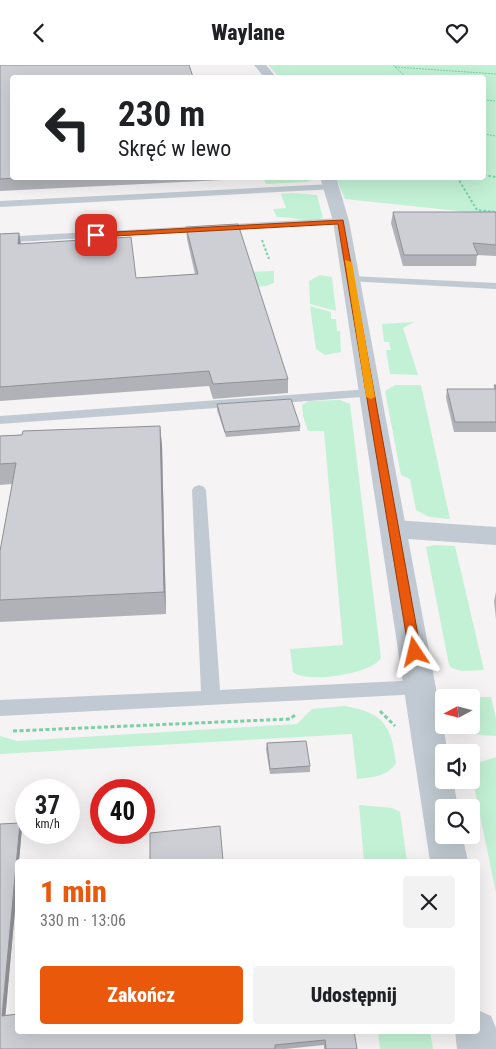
<!DOCTYPE html>
<html lang="pl">
<head>
<meta charset="utf-8">
<style>
  body { margin:0; font-family:"Roboto Condensed",sans-serif; background:#f2f2f2; color:#202124; height:100vh; display:flex; flex-direction:column; font-size:19px; white-space:nowrap }
  * { box-sizing:border-box; margin:0 }
  p { font-size:16px; color:#757577 }
  .icon { flex:none; width:28px; height:28px; fill:none; stroke:currentColor; stroke-width:2; stroke-linecap:round; stroke-linejoin:round }
  .map { position:relative; flex:1; overflow:hidden }
  .sheet { position:absolute; left:15px; top:794px; width:465px; height:175px; display:flex; flex-direction:column; background:#fff; border-radius:5px; box-shadow:0 5px 20px #0002 }
  .sheet>* { flex:none }
  .hud { position:absolute; left:10px; top:10px; width:476px; height:105px; border-radius:5px; box-shadow:0 5px 20px #0002; background:#fff; color:#202124; overflow:hidden }
  .needle { width:32px; rotate:263deg }
  .fabs { position:absolute; left:435px; top:624px; display:grid; gap:10px }
  .fabs a { display:grid; place-items:center; width:45px; height:45px; border-radius:5px; background:#fff; box-shadow:0 5px 20px #0002; font-size:25px }
  .speed { position:absolute; left:15px; top:714px; display:flex; gap:10px; font-size:25px; font-weight:700; text-align:center }
  .speed>* { display:grid; place-content:center; width:65px; height:65px; border-radius:50%; background:#fff; box-shadow:0 5px 20px #0002; line-height:1 }
  .speed small { font-size:12px; font-weight:400 }
  .speed .limit { border:8px solid #d22; background:#fff; color:#111 }
  .pin { position:absolute; display:grid; place-items:center; width:42px; height:42px; color:#fff; margin:-21px; border-radius:10px; box-shadow:0 2px 8px #0006 }
  .me { position:absolute; width:55px; margin:-28px; rotate:350deg; stroke-linejoin:round; filter:drop-shadow(0 0 4px #0008) }
  .turn { display:flex; align-items:center; gap:18px; height:105px; padding:0 25px; font-size:22px }
  .turn .icon { width:65px; height:65px; stroke-width:2.5 }
  .turn b { display:block; font-size:35px; line-height:42px }
  .round { display:grid; place-items:center; flex:none; width:52px; height:52px; border-radius:5px; background:#f2f2f2 }
  .summary { display:flex; align-items:center; justify-content:space-between; height:85px; padding:0 25px }
  h1 { font-size:30px; font-weight:800; line-height:38px; color:#ea580c }
  .button { display:flex; gap:10px; margin-top:auto; padding:10px 25px }
  .button a { flex:1; height:58px; border-radius:5px; background:#ea580c; color:#fff; font-size:20px; font-weight:800; line-height:58px; text-align:center }
  .button a+a { background:#f2f2f2; color:#202124 }
  header { display:flex; justify-content:space-between; align-items:center; height:65px; padding:0 25px; background:#fff; font-size:22px; font-weight:800 }
  .map>svg:first-child { display:block }
  .green { fill:#c3f1d5 }
  .lines { fill:none; stroke-linecap:round; stroke-linejoin:round }
  .path-far2 { stroke:#7ad0a6; stroke-width:1; stroke-dasharray:2 1; stroke-linecap:butt }
  .path-far1 { stroke:#7ad0a6; stroke-width:2; stroke-dasharray:2.5 2; stroke-linecap:butt }
  .path { stroke:#7ad0a6; stroke-width:3; stroke-dasharray:4 2.5; stroke-linecap:butt }
  .service { fill:#c1cad2; fill-rule:evenodd }
  .minor { fill:#c1cad2; fill-rule:evenodd }
  .tertiary { fill:#c1cad2; fill-rule:evenodd }
  .wall { fill:#b0b2b7 }
  .shaded-wall { fill:#909195 }
  .building { fill:#cdcfd5; stroke:#909195 }
  .route { fill:#ea580c; stroke:#983908 }
  .slow { fill:#f59e0b }
</style>
</head>
<body>
<header><svg class="icon" aria-label="back" viewBox="0 0 24 24"><path d="M15 5l-7 7 7 7"/></svg>Waylane<svg class="icon" aria-label="heart" viewBox="0 0 24 24"><path d="M12 20l-8-8c-3-5 5-10 8-4 3-6 11-1 8 4z"/></svg></header>
<div class="map">
<svg width="496" height="984" viewBox="0 0 496 984">
  <rect width="100%" height="100%" fill="#f5f3f3"/>
  <path class="green" d="M268,0H496V150L345,134L336,113L484,112V12H279Z
    M263,113H312L313,115L305,117L266,119Z
    M293,128L317,130L323,153C307,159 293,151 277,152L273,144L286,143L281,129Z
    M274,206V218L266,221L254,222L249,207Z
    M320,210L332,212L336,246L310,239L309,216Z
    M310,241L331,247V254H336L337,266H340L341,287L325,290L316,284Z
    M414,257L403,263L418,310L390,309L386,285H391L389,277H384L382,259Z
    M395,320H421L450,454L429,452L416,445L410,414L401,410L385,326Z
    M340,335L350,339L381,593C372,609 306,619 293,607L290,584L343,580L324,366H308L303,351L302,340L309,336Z
    M434,480L455,481L484,605C473,605 456,609 449,600L426,482Z
    M467,632H491L496,653V671L480,670L463,665L462,660H471V632Z
    M345,641C384,648 391,660 396,698C387,712 372,712 357,714L352,669L0,689V671L17,676L297,659L312,644Z
    M496,692V828L471,706L480,697Z
    M359,740L392,743L400,747L407,796H364Z
    M378,966H430L433,984H380Z"/>
  <g class="lines">
    <path class="path-far2" d="M393,0L406,12
      M395,2L496,9
      M484,35L496,36
      M484,69L496,71"/>
    <path class="path-far1" d="M484,110L496,112
      M457,112L477,145L496,147
      M262,175L269,194"/>
    <path class="path" d="M380,646L395,661
      M13,666L290,654L295,650"/>
    <path class="service" d="M332,119L335,120V124L0,142V136Z
      M341,153L344,154V158L0,178V172Z
      M351,211L496,218V224L347,216L346,214L347,212Z
      M370,324L375,325L377,328L375,331L0,359V351Z
      M199,420L204,422L206,425L220,625L421,615L428,617L430,622L428,627L421,629L0,651V635L201,626L192,425L194,422Z"/>
    <path class="minor" d="M394,455L496,462V480L394,473L385,470L381,464L385,458Z"/>
    <path class="tertiary" d="M254,0H266L276,12H264Z
      M320,112H336L349,156L448,688H444V715H453L458,742H444V770H462L468,796H430L333,156Z
      M478,945L491,951L496,963V984H457L455,966H478Z"/>
  </g>
  <path class="wall" d="M0,0L12,112H222L223,115L0,126Z
    M393,147H496V191L477,190L476,201H403L391,158Z
    M186,162L288,314V328L213,334L209,321L0,336V169L19,168L21,178L136,213L195,209L187,174Z
    M494,320H496V367H454L446,333L447,324H494Z
    M217,339L300,361V366L226,372L217,345Z
    M160,361L162,381L166,549L0,557V486L12,419L0,420V371Z
    M496,527V554L494,536Z
    M267,678L310,701V707L270,709L266,684Z
    M20,758L22,763L19,796H18V813L5,950L18,949V966H354L357,984H324V980L285,984H0V759Z"/>
  <path class="shaded-wall" d="M19,168L21,181L18,179Z
    M160,361L162,381L166,549L164,527Z
    M20,758L22,763L19,796H18V813L5,956L2,951Z"/>
  <path class="building" d="M0,0H189L193,12H12V112H34L0,114Z
    M393,147H496V180L473,178L478,190H404Z
    M238,159L288,314L213,319L209,306L0,322V169L19,168L18,179L131,172L136,213L198,209L186,162Z
    M494,320H496V357H455L447,324H496Z
    M291,334L300,361L225,367L217,339Z
    M160,361L164,527L0,535V486L16,398L0,399V371L22,370L23,366Z
    M306,676L310,701L270,704L267,678Z
    M20,758L2,951L18,949V966H354L357,984H326L325,975L275,980V984H0V759Z
    M220,761L223,796H150V768Z"/>
  <path class="route" d="M343,155L421,587L419,590H410L409,587L338,159L96,172L92,170L96,168Z"/>
  <path class="slow" d="M345,195L352,197L375,332L371,334L366,332Z"/>
</svg>
<div class="fabs">
<a><svg class="needle" viewBox="-14 -14 28 28"><path d="M0-13l5 13h-10z" fill="#e53935"/><path d="M0 13l5-13h-10z" fill="#757577"/></svg></a>
<a><svg class="icon" aria-label="sound" viewBox="0 0 24 24"><path d="M4 9h4l5-4v14l-5-4H4zM17 9q2 3 0 6"/></svg></a>
<a><svg class="icon" aria-label="search" viewBox="0 0 24 24"><circle cx="10" cy="10" r="6"/><path d="M15 15l6 6"/></svg></a>
</div>
<div class="speed"><div>37<small>km/h</small></div><div class="limit">40</div></div>
<div class="pin" style="left:96px;top:170px;background:#d93025"><svg class="icon" aria-label="arrive" viewBox="0 0 24 24"><path d="M6 21V4h12l-3 4 3 4H6"/></svg></div>
<svg class="me" style="left:415px;top:587px" viewBox="-20 -20 40 40"><path d="M0-17L14 15 0 8-14 15z" fill="#ea580c" stroke="#fff" stroke-width="4"/></svg>
<div class="hud">
<div class="turn"><svg class="icon" aria-label="left" viewBox="0 0 24 24"><path d="M17 20v-9H6M10 6l-5 5 5 5"/></svg><div><b>230 m</b>Skręć w lewo</div></div>
</div>
<section class="sheet">
<div class="summary"><div><h1>1 min</h1><p>330 m · 13:06</p></div><a class="round"><svg class="icon" aria-label="close" viewBox="0 0 24 24"><path d="M6 6l12 12M18 6L6 18"/></svg></a></div>
<div class="button"><a>Zakończ</a><a>Udostępnij</a></div>
</section>
</div>
</body>
</html>
